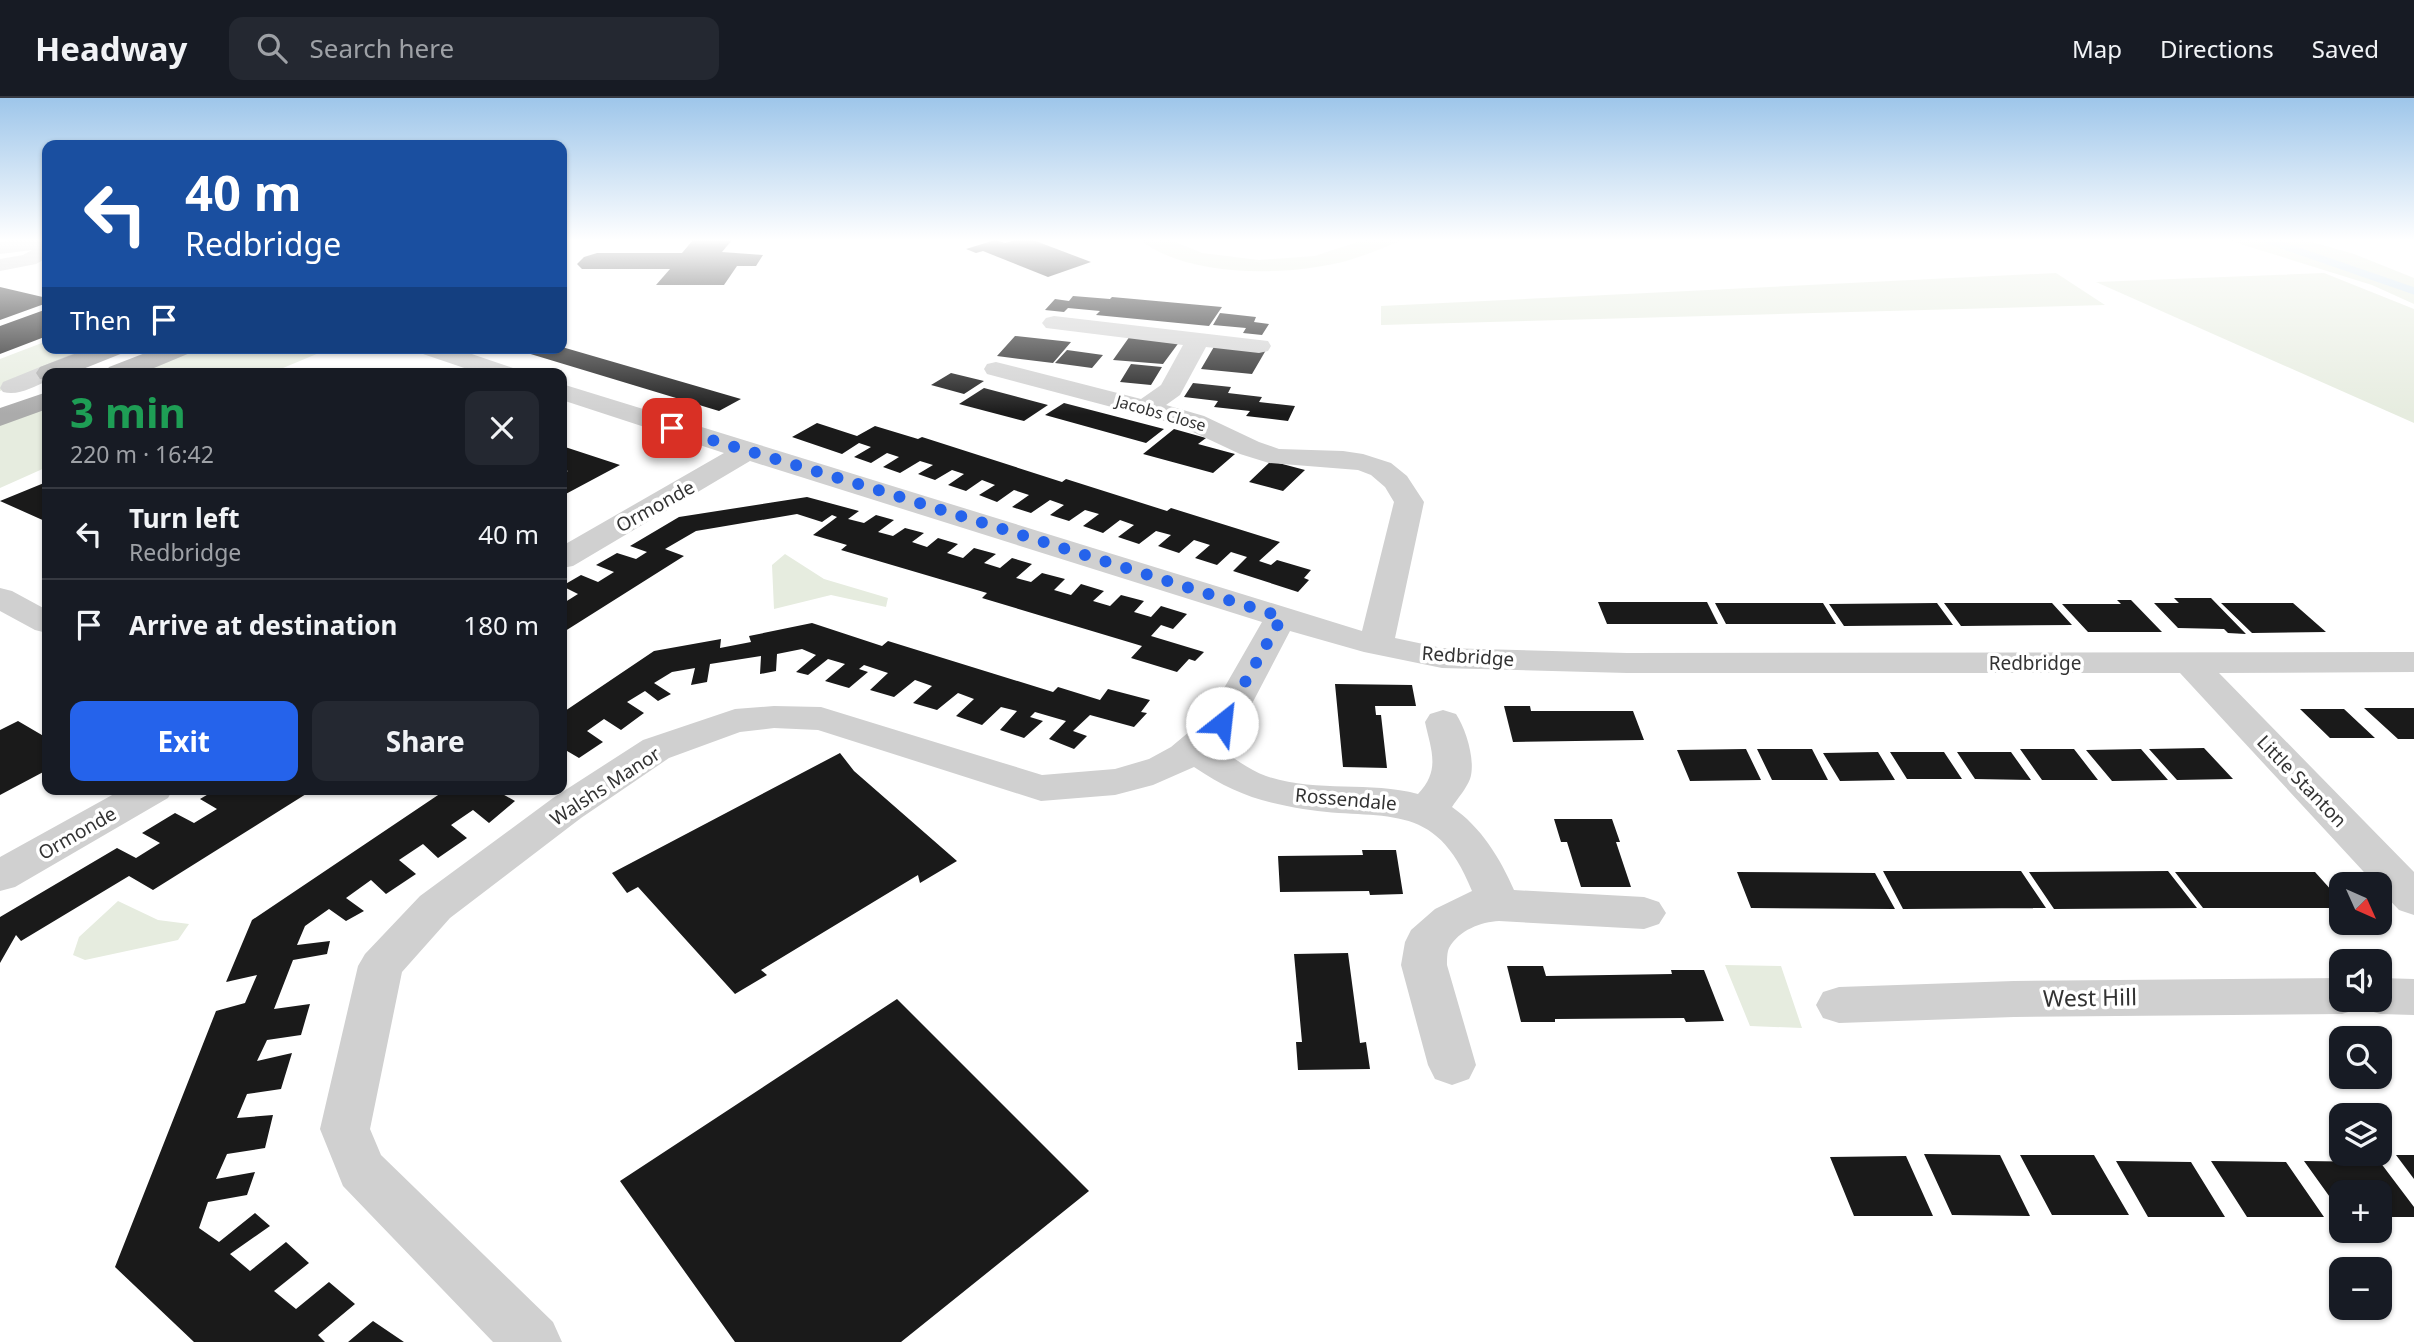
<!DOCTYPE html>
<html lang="en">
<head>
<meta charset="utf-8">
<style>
  body { margin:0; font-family:"Noto Sans",sans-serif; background:#242831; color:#f1f3f6; height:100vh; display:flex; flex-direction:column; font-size:26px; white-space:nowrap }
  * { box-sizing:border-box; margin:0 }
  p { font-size:23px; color:#9ea1a6 }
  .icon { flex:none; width:38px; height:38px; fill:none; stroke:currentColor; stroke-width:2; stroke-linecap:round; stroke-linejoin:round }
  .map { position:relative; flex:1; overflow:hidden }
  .sheet { position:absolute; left:42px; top:270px; width:525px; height:427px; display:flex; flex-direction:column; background:#171b24; border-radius:14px; box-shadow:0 2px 5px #0004 }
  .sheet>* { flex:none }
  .hud { position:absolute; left:42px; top:42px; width:525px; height:214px; border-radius:14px; box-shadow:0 2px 5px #0004; background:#1a4fa0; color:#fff; overflow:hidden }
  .needle { width:46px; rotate:135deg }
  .buttons { position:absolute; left:2329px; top:774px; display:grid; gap:14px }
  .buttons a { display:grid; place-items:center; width:63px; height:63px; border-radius:14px; background:#171b24; box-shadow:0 2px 5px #0004; font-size:35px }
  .pin { position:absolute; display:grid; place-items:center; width:60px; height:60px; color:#fff; margin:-30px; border-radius:14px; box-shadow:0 4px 10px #0006 }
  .me { position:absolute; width:77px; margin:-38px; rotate:29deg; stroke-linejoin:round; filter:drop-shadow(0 0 5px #0008) }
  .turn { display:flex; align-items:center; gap:24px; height:147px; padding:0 28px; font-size:32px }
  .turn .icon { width:91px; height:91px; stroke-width:2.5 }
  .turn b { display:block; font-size:49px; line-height:60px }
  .then { display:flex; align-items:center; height:66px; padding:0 28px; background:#0003; gap:14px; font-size:26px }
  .round { display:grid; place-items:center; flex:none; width:74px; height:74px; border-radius:14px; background:#242831 }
  .summary { display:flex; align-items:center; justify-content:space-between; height:119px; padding:0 28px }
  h1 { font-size:42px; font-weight:700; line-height:52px; color:#1e9e55 }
  .button { display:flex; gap:14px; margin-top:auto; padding:14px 28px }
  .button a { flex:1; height:80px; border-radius:14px; background:#2563eb; color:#fff; font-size:28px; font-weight:700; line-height:80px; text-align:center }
  .button a+a { background:#242831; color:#f1f3f6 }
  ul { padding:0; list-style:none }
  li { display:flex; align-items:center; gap:21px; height:91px; padding:0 28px; border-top:2px solid #363941 }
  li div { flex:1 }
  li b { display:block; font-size:26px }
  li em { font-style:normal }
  header { display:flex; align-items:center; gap:42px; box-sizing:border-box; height:98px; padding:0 35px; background:#171b24; border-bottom:2px solid #363941 }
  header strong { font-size:33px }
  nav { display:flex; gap:38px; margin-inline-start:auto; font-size:24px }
  .search { width:490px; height:63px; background:#242831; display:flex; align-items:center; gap:18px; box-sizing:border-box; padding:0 24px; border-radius:14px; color:#9ea1a6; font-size:26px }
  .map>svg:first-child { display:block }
  .green { fill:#e6ecdf }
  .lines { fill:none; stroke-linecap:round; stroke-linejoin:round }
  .stream { stroke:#cfe2ee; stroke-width:7 }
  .building { fill:#1a1a1a }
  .minor { fill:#d0d0d0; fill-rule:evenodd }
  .primary { fill:#ababab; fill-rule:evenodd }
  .route { stroke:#2563eb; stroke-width:12; stroke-dasharray:0 21.6 }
  .labels { text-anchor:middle; stroke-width:7; stroke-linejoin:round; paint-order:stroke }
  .far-street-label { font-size:16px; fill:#333; stroke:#fff }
  .street-label { font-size:19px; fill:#333; stroke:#fff }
  .near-street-label { font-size:23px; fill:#333; stroke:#fff }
</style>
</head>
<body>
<header>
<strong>Headway</strong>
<div class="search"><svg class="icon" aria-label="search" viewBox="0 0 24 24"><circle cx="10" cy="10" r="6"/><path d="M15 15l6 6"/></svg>Search here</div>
<nav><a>Map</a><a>Directions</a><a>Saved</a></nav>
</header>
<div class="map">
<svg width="2414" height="1244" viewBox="0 0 2414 1244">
  <rect width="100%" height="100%" fill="#fff"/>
  <path class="green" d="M1140,142H1171L1202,155L1259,162L1315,158L1363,142H1403C1382,150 1360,160 1338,165C1281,178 1187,179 1140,142Z
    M2228,142H2305L2354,156L2414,180V206L2372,187Z
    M2056,175L2105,207L1381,227V208Z
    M2324,175L2414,211V325L2096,184Z
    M47,243V250H98L0,293V261Z
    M181,250H331L271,275H118Z
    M47,302V369L0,390V320Z
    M785,456L824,481L888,500L886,509L831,497L774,511L772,467Z
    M118,803L158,822L189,826L178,842L85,862L73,857L79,839Z
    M1725,867L1781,868L1802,930L1750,928Z"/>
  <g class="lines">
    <path class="stream" d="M2267,142L2414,193"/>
  </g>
  <path class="building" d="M693,142H732L722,154L763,157L756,168H737L724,187H656L670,171H582L577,166L584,159L597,155H682Z
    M995,142L1005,145L1016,142H1033L1091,164L1048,179L983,153L976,155L966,151Z
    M0,189L47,200V205L0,222Z
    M1073,198L1110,201L1112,199L1222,209L1209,228L1096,217L1100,213L1068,210L1064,214L1045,212L1055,201L1069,203Z
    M47,211V238L0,256V228Z
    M1220,215L1256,219L1254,224L1269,226L1262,237L1243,235L1246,230L1213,227Z
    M1015,238L1071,244L1053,265L997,258Z
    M1130,238L1180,243L1163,266L1113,262Z
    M1215,247L1266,252L1252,276L1201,271Z
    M562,249L741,301L719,313L514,251Z
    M1067,252L1103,257L1092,270L1055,265Z
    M1131,266L1162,269L1151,287L1120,284Z
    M951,275L984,283L964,296L931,287Z
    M1193,285L1231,289L1228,295L1262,299L1259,304L1295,308L1288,323L1246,318L1250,313L1214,309L1218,303L1184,299Z
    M984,290L1048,307L1024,323L959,306Z
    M1064,305L1164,331L1146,345L1045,317Z
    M817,325L857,338L875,328L918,341L922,339L1062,384L1066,381L1167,413L1171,410L1280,444L1259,463L1271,467L1277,462L1311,472L1304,480L1309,482L1298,494L1233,473L1247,459L1231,454L1217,467L1195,460L1210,447L1194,442L1179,455L1158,448L1171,437L1156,433L1139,446L1118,439L1134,427L1120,422L1103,435L1083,428L1099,416L1085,412L1069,423L1050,417L1064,407L1050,402L1031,415L1012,409L1029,397L1014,392L997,404L979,397L995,387L982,382L966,393L948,387L964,376L952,372L935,382L918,376L933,367L920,363L900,375L883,369L899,359L887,355L871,365L854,359L871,349L859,345L842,356L792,339Z
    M1174,331L1206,340L1198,346L1235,356L1213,375L1143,356Z
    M562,348L620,367L562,398V376L568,373L562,371Z
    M1271,363L1305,372L1283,393L1249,384Z
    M44,385L47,387V424L0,403Z
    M807,399L859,413L848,421L864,425L876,417L894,422L878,434L893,438L905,430L924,435L912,444L927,449L938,440L958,446L947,455L963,460L974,450L996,456L984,465L1000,470L1012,460L1032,466L1016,480L1031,484L1042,475L1065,481L1054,492L1071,497L1081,486L1104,493L1093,503L1110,508L1121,497L1144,503L1134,514L1151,519L1161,508L1187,516L1173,531L1161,527L1151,538L1204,554L1195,563L1189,561L1177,574L1131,560L1142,548L982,500L987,495L841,452L847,447L813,437L837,419L832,417L822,424L797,416L696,433L665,451L684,458L562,535V506L578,496L562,488L581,477L598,484L614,474L596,467L617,455L636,461L647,454L630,448L679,419Z
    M2174,500H2211L2246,536L2228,535L2224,531L2178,530L2154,505H2179Z
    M2117,502H2131L2162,534H2088L2062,506H2121Z
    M1598,504H1707L1718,526H1607Z
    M1715,505H1823L1836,526H1726Z
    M1937,505L1953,527L1844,528L1829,506Z
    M1944,505H2052L2072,527L1961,528Z
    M2221,505H2293L2326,534L2252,535Z
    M812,525L882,548L888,543L1053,594L1058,589L1100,602L1108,591L1150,602L1141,614L1147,615L1134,629L1090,617L1073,633L1087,638L1074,651L1049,641L1066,623L1035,614L1030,619L1043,623L1024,640L1000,632L1017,613L1001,609L982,627L956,618L974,601L958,595L937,612L913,605L932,588L915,582L894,599L870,592L888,575L864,567L859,571L868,574L849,590L825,583L845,566L828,561L808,577L796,574L816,557L802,551L777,556L776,573L760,576L761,558L710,566L707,584L691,587L695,570L672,574L654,585L671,596L658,603L645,593L627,604L644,615L621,632L604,621L587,633L603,644L579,660L562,650V615L654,553L721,541L720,550L751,544L749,538Z
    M1335,586L1412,587L1416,608H1375L1376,617H1381L1387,670L1343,669Z
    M1504,608H1530L1531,613H1633L1644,642L1513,644Z
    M2364,610H2414V641H2398Z
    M2300,611H2344L2375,640H2330Z
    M18,623L47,640V672L0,697V632Z
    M2204,650L2233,681L2177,682L2149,651Z
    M1746,651L1761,682L1690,683L1677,652Z
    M1757,651H1812L1828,682H1772Z
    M2020,651H2074L2098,682H2042Z
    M2141,651L2168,682L2112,683L2086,652Z
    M1878,654L1895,682L1840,683L1823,655Z
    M1890,654H1944L1962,681H1907Z
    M1957,654H2011L2031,682L1975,681Z
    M840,655L854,673L957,763L920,785L918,777L761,872L767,877L735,896L638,789L627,795L612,775Z
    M217,691L250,694L254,691H314L153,792L129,778L21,843L16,837L0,865V819L117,750L136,760L160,745L142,735L175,715L194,725L217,711L200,701Z
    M447,691H503L499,694L515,703L489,725L473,712L451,727L467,740L438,760L423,746L399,762L416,776L386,796L371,782L346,800L364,813L346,823L329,811L305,828L297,847L330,843L327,856L293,862L274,911L310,906L301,937L267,942L257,963L292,955L281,991L247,996L237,1020L273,1017L265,1050L227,1056L216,1081L255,1074L247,1097L208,1104L199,1130L219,1144L255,1115L270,1128L230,1156L250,1173L286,1144L309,1165L274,1193L296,1211L329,1184L355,1206L318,1237L325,1244H194L115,1169L216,913L245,905L257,877L226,884L252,822Z
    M1554,721H1612L1620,744H1616L1631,789H1581L1567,744H1561Z
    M1362,752H1396L1403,796L1370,797L1369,793L1280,794L1278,758L1363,757Z
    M1883,773H2021L2046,810L1903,811Z
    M2168,773L2197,810L2054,811L2029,774Z
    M1737,774L1875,775L1895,811L1751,810Z
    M2175,774H2315L2342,804V810H2203Z
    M1348,855L1360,945L1366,944L1370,971L1298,972L1296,944H1302L1294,856Z
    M1507,868H1543L1546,878L1672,876L1671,872H1704L1724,923L1686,924L1684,920L1555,921V924H1521Z
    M897,901L1089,1093L901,1244H735L620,1083Z
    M1924,1056L2000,1057L2030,1118L1952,1117Z
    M2020,1057H2094L2129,1117H2052Z
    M2396,1057H2414V1081Z
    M1906,1058L1933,1118H1854L1830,1059Z
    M2116,1063L2191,1064L2225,1119H2148Z
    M2211,1063L2286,1064L2324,1119H2247Z
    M2304,1063L2380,1064L2414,1109V1119H2380V1094H2342V1116Z
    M373,1223L404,1244H348Z"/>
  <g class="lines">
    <path class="minor" d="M10,142H47V160L36,166L0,173V161L23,157L32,152L0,156V144Z
      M1054,218L1268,243L1271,248L1268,253L1259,255L1206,249L1180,297L1166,307L1204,318L1259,344L1279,351L1343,353L1363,356L1391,365L1407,378L1424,404L1395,540L1442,550L1627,555L2414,554V574L2219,575L2414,774V817L2399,812L2380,792V786H2375L2180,575H1627L1442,570L1364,554L1290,533L1245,619L1219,650C1234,660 1249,672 1266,678C1315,695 1369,683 1418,696C1441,672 1431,652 1425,624L1430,616L1443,612L1456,616C1466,631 1476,663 1470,681C1466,691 1458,700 1452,709C1481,729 1500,760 1514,792L1644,799L1659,804L1666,815L1659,826L1644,831L1499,823C1481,824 1459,832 1449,850C1447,854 1447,862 1447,867L1476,967L1469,981L1452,987L1435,981L1428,967L1401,867L1405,844L1411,832L1435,811L1472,793C1435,699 1383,724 1303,711C1259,704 1231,694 1194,669L1153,687L1115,697L1041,703L818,632L774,630L740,634L669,660L581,720L450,820L402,874L370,1031L381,1057L553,1224L562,1244H493L343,1088L320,1031L358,868L365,856L420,798L553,700L643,642L735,611L774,608L821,609L1042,677L1115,671L1149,661L1171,649L1208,618L1262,524L750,363L573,468L562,470V448L724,355L562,302V286L1362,533L1394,404L1385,389L1371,377L1358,372L1269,365L1240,356L1176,326L987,276L984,271L987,266L996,264L1141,301L1161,287L1183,247L1046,230L1042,225L1046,220Z
      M417,250H454L513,270L516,275H479L420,255Z
      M82,252L91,254L94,259C84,273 63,275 47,275V283C33,289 19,298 3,294L0,290L3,284Z
      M0,490L12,493L47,512V535L35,532L0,513Z
      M123,691H173L168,700L15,789L0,793V759Z
      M2342,880V901H2380V880L2414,881V917L2380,916L2364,911L2361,906L2358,911L2342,916L2014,919L1839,925L1823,920L1816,907L1823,894L1839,889L2014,883Z"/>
    <path class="primary" d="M90,250H126L123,255L73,275H47V282L40,281L36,275L40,269Z
      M158,250H193L190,255L142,275H105L109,269Z
      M47,294V311L0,328V310Z"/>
  </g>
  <linearGradient id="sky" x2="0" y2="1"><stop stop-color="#9ec6ea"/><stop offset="0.45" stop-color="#fff"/><stop offset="1" stop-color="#fff" stop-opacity="0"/></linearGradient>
  <rect width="2414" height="316" fill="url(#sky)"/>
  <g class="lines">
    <path class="route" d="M672,330L875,391L1282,519L1222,625"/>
  </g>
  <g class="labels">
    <g class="far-street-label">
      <text transform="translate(1161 315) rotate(16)" y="6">Jacobs Close</text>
    </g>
    <g class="street-label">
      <text transform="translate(655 408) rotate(-29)" y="7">Ormonde</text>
      <text transform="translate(1468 558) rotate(4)" y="7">Redbridge</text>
      <text x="2035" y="572">Redbridge</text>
      <text transform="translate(2302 683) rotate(46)" y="7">Little Stanton</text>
      <text transform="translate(605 688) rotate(-33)" y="7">Walshs Manor</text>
      <text transform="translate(1346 701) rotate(5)" y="7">Rossendale</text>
      <text transform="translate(77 735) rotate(-30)" y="7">Ormonde</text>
    </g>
    <g class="near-street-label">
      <text transform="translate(2090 900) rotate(-1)" y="8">West Hill</text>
    </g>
  </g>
</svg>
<div class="buttons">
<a><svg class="needle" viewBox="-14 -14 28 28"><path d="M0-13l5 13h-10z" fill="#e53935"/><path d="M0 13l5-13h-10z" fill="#9ea1a6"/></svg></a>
<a><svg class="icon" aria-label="sound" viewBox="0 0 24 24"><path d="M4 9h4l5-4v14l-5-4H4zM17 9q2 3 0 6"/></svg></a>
<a><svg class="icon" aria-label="search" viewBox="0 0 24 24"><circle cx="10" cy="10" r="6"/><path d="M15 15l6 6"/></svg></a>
<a><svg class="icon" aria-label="layers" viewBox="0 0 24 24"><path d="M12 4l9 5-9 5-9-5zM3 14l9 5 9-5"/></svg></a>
<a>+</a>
<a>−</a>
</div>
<div class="pin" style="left:672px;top:330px;background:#d93025"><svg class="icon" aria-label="arrive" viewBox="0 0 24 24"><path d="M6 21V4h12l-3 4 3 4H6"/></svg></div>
<svg class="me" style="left:1222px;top:625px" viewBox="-20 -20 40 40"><circle r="19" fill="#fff"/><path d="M0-13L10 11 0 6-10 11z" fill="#2563eb"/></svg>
<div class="hud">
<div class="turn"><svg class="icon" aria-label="left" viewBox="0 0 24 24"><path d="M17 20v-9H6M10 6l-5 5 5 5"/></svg><div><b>40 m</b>Redbridge</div></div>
<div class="then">Then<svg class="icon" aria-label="arrive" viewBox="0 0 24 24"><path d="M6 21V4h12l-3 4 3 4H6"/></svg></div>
</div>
<section class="sheet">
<div class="summary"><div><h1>3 min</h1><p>220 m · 16:42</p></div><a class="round"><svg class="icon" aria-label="close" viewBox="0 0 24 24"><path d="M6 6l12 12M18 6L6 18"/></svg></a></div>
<ul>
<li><svg class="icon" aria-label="left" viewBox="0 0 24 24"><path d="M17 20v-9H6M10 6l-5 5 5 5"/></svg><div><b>Turn left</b><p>Redbridge</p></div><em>40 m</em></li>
<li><svg class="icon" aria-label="arrive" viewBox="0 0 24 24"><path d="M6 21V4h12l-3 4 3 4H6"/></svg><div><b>Arrive at destination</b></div><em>180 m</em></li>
</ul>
<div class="button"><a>Exit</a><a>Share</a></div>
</section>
</div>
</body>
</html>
